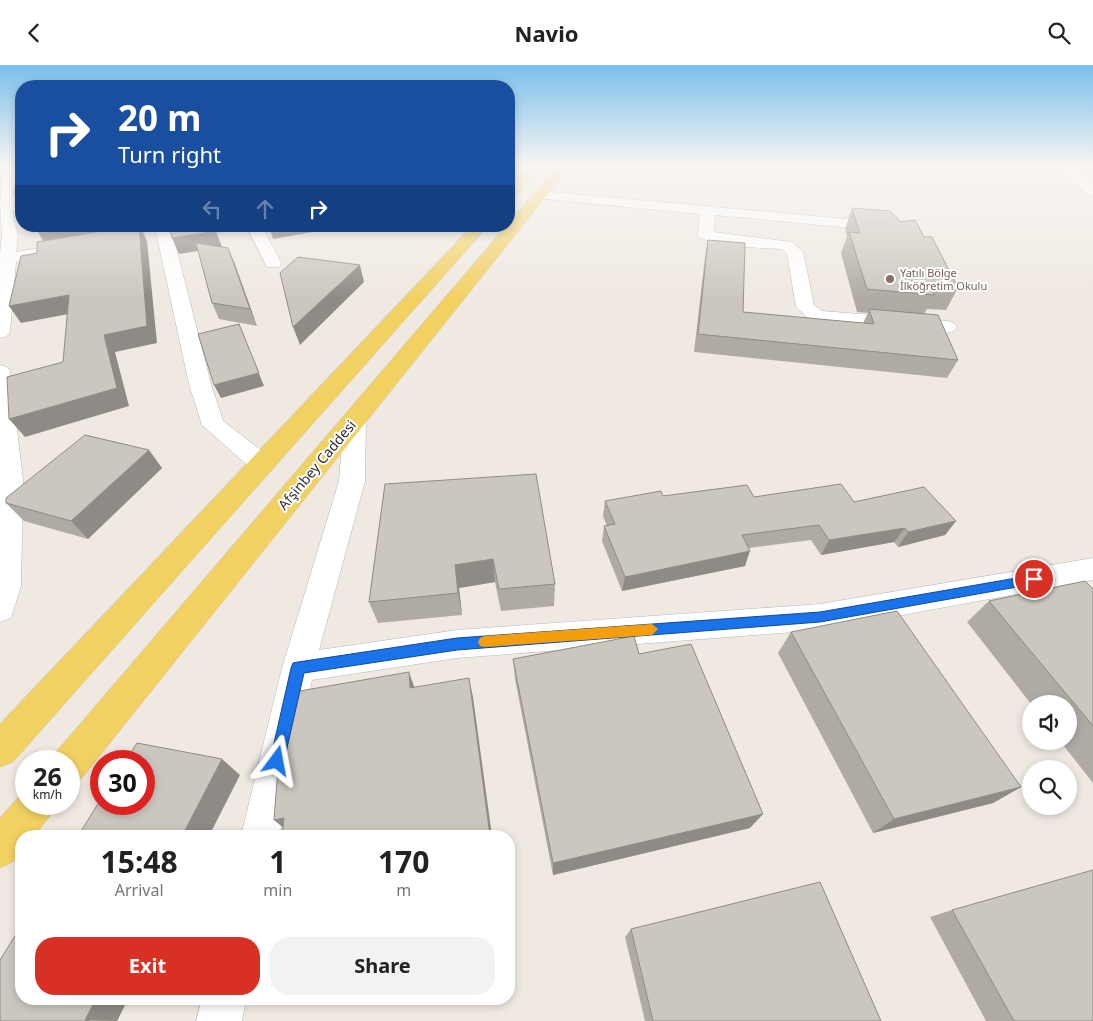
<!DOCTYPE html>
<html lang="en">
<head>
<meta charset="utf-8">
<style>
  body { margin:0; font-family:"Noto Sans",sans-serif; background:#f2f2f2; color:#222; height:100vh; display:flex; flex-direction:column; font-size:19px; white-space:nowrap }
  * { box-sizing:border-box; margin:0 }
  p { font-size:16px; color:#767676 }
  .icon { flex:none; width:28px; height:28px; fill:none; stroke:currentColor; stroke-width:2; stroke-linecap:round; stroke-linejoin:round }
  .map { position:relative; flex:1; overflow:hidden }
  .sheet { position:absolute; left:15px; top:765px; width:500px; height:175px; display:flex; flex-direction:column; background:#fff; border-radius:20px; box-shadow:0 2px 8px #0003 }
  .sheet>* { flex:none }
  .hud { position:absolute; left:15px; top:15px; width:500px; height:152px; border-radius:20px; box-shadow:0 2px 8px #0003; background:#1a4fa0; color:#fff; overflow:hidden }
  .controls { position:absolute; left:1022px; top:630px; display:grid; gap:10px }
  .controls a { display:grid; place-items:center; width:55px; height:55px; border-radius:50%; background:#fff; box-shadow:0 2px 8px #0003; font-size:25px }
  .speed { position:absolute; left:15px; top:685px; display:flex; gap:10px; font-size:25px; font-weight:700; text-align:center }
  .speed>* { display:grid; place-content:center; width:65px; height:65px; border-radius:50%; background:#fff; box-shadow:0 2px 8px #0003; line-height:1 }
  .speed small { font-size:12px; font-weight:400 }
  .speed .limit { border:8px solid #d22; background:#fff; color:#111 }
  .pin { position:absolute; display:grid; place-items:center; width:42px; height:42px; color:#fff; margin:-21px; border:2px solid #fff; border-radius:50%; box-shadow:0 1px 5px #0007 }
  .me { position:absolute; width:55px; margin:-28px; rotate:13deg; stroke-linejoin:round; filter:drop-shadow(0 0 4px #0008) }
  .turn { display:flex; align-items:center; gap:18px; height:105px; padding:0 20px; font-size:22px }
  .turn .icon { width:65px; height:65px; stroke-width:2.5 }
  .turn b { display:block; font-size:35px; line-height:42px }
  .lanes { display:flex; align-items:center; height:48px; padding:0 20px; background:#0003; justify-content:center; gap:25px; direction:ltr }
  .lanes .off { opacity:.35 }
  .eta { display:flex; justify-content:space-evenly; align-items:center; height:85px; text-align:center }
  .eta b { font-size:30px; font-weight:700; line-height:35px }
  .button { display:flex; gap:10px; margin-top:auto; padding:10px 20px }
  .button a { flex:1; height:58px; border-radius:20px; background:#d93025; color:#fff; font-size:20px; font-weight:700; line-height:58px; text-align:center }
  .button a+a { background:#f2f2f2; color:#222 }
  header { display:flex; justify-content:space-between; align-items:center; height:65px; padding:0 20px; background:#fff; font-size:22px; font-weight:700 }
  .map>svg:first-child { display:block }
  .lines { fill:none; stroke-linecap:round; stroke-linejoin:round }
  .minor-casing { stroke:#b4b7c1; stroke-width:1 }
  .major-casing { stroke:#c9c9c9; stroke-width:1 }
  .minor { fill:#fff; fill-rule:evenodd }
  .major { fill:#f2d163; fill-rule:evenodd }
  .wall { fill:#afaba4 }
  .shaded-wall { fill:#8e8b86 }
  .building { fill:#cbc7bf; stroke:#8e8b86 }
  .route { fill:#1a73e8; stroke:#114b97 }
  .slow { fill:#f59e0b }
  .education-dot { fill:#8d6e63; stroke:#fff; stroke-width:2 }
  .labels { text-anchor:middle; stroke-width:4; stroke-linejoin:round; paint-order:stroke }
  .far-education-label { font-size:11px; fill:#785e54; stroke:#fff; text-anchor:start }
  .street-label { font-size:14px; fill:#2e2e2e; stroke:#fff }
</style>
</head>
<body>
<header><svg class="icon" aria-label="back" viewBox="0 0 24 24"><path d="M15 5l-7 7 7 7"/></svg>Navio<svg class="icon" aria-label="search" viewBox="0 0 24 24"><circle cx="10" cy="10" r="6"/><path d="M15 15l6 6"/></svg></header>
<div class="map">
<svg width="1093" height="956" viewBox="0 0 1093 956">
  <rect width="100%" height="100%" fill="#efe9e1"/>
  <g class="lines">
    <g class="minor-casing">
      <path id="minor" d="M9,100H21L17,107L13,151L18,170L16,187L74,177L82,182L74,187L16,197L10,267L7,271L0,273V188L2,170L0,137L3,106Z
        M1053,100H1070L1093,120V131L1088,130Z
        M540,126L890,158L893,161L890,164L885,166L715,150L714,167L792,177L803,187L814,240L822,246L947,256L954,258L957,262L954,266L947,268L810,255L796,242L787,189L782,184C765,183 707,182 698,170L700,149L535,133L533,130Z
        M246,161H262L281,198L279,202H267Z
        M164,162L172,167L211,319L223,356L271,393L274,399L271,405L262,407L253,405L202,360L189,319L156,167Z
        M0,300L7,302L10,306L23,415L21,521L11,553L0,557Z
        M355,346L363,348L366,353L365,416L319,585L457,565L820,539L1093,493V515L820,565L457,593L312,615L279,771H241L282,603L339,416L344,353L347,348Z
        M202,934H246L242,956H196Z"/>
    </g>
    <g class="major-casing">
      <path id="major" d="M527,100H540L514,134L509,135V122Z
        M558,100H571L82,713L69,718V696H53L56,687L506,161H509V158Z
        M472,161H488L13,697L0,702V659Z
        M26,724V739H55L49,752L34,771H21C21,792 19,795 0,803V753Z"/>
    </g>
    <use href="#minor" class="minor"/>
    <use href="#major" class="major"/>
  </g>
  <path class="wall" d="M852,143L901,157L924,172L958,223L946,245L927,244L924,249L958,295L947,313L694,287L705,192L708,175L743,247L863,258L868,248L857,247L841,188L847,172L845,164Z
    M222,182L228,183L257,261L219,254L212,238L198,186L179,189Z
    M162,403L88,474L24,456L6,438Z
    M385,419L555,519L554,541L501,546L495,517L459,523L462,550L378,558L369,537Z
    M663,431L754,432L854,437L956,456L945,470L898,482L894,477L821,490L811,475L749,483L745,501L622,526L602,476L604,461H607L603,451L605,436Z
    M1093,524V718L1060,676H1069V639H1031L967,557L989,536Z
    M791,567L1021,722L993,738L873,768L778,588Z
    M639,589L750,763L553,810L515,614L513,594Z
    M952,845L1093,956H986L930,852Z
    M631,864L881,956H645L625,872Z
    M21,934H128L117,956H0Z"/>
  <path class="shaded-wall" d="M0,100H6L1,106L0,105Z
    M21,128V143L13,129Z
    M52,161H146V162L141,163L147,176L157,278L115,287L129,341L25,372L9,354L117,323L46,180L36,164Z
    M269,161H318L319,166L273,174Z
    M216,166L222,182L179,189L172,173Z
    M228,183L235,199L257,261L250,244Z
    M360,200L364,217L300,280L293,262Z
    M69,230L79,247L21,258L9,241Z
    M239,259L264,321L221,333L214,320Z
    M149,385L162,403L88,474L71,456Z
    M956,456L945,470L898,482L908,467Z
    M905,463L894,477L821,490L829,475Z
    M750,486L745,501L622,526L625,512Z
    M493,494L495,517L459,523L462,550L458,528L455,500Z
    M409,607L416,627L410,623Z
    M469,613L473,632L492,771H490Z
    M222,694L240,710L209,771H182Z
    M1021,722L993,738L873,768L894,754Z
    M763,749L750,763L553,810V798Z
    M284,753L291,769L274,755Z
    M96,934H128L117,956L85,955Z"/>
  <path class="building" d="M20,100H21V128L13,129Z
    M852,143L890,146L901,157L915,155L924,172H932L958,223L930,220L934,230L867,224L849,167L860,168Z
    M36,161H52L36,164Z
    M131,161H139L147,261L104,270L117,323L9,354L7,312L63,297L69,230L9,241L21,191L37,188V177Z
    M169,161H214L216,166L172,173Z
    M708,175L745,178L743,247L874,259L869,244L938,250L958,295L698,269Z
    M196,178L228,183L250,244L212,238Z
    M298,192L360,200L293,262L280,208Z
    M239,259L259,308L214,320L198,269Z
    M85,370L149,385L71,456L6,438V433Z
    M536,409L555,519L499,524L493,494L455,500L458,528L369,537L385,419Z
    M841,419L854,437L924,422L956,456L908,467L905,463L829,475L819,460L742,470L750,486L625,512L604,461L615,459L605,436L661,426L663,431L747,420L754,432Z
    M1085,516L1093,524V661L989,536Z
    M897,546L1021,722L894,754L791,567Z
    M634,571L639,589L691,579L763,749L553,798L513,594Z
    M409,607L410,623L469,613L490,771H282L284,753L274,755L279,689L294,627Z
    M137,678L222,694L182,771H78L101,734V739H144V696H125Z
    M1093,805V956H1014L952,845Z
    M820,817L881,956H653L631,864Z
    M21,861V934H96L85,955L90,956H0V895Z"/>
  <linearGradient id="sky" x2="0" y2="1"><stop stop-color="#7abfeb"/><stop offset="0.43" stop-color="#f8f5f2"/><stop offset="1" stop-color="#f8f5f2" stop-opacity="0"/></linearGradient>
  <rect width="1093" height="234" fill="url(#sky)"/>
  <path class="route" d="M1034,510L1040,514L1034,519L820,557L457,585L304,608L284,696L282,701L277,704L272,701L270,696L291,603L293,598L298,597L457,573L820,547Z"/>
  <path class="slow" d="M652,559L658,564L652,570L485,582L480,581L478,577L480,573L485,571Z"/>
  <circle class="education-dot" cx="890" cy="214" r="5"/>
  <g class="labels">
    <g class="far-education-label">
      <text x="900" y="212">Yatılı Bölge<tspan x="900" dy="13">İlköğretim Okulu</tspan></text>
    </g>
    <g class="street-label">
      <text transform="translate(317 400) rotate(-50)" y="5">Afşinbey Caddesi</text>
    </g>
  </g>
</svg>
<div class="controls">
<a><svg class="icon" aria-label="sound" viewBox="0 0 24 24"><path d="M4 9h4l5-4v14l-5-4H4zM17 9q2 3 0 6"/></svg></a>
<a><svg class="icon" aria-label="search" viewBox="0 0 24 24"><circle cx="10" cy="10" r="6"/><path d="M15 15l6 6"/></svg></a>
</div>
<div class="speed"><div>26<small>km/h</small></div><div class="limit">30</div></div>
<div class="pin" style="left:1034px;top:514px;background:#d93025"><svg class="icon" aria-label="arrive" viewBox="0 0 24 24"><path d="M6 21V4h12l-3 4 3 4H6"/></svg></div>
<svg class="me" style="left:277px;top:696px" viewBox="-20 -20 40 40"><path d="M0-17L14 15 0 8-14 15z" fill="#1a73e8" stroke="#fff" stroke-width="4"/></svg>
<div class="hud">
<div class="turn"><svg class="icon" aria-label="right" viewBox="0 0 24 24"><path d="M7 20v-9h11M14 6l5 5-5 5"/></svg><div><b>20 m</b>Turn right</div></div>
<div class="lanes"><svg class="icon off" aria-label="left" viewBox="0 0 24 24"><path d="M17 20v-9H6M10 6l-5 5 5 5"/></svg><svg class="icon off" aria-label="ahead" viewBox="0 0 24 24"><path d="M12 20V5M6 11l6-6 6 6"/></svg><svg class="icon" aria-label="right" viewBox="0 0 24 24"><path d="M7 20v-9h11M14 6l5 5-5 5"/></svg></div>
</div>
<section class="sheet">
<div class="eta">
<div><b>15:48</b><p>Arrival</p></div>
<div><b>1</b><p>min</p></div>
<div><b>170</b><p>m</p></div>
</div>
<div class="button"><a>Exit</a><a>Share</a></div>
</section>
</div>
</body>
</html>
